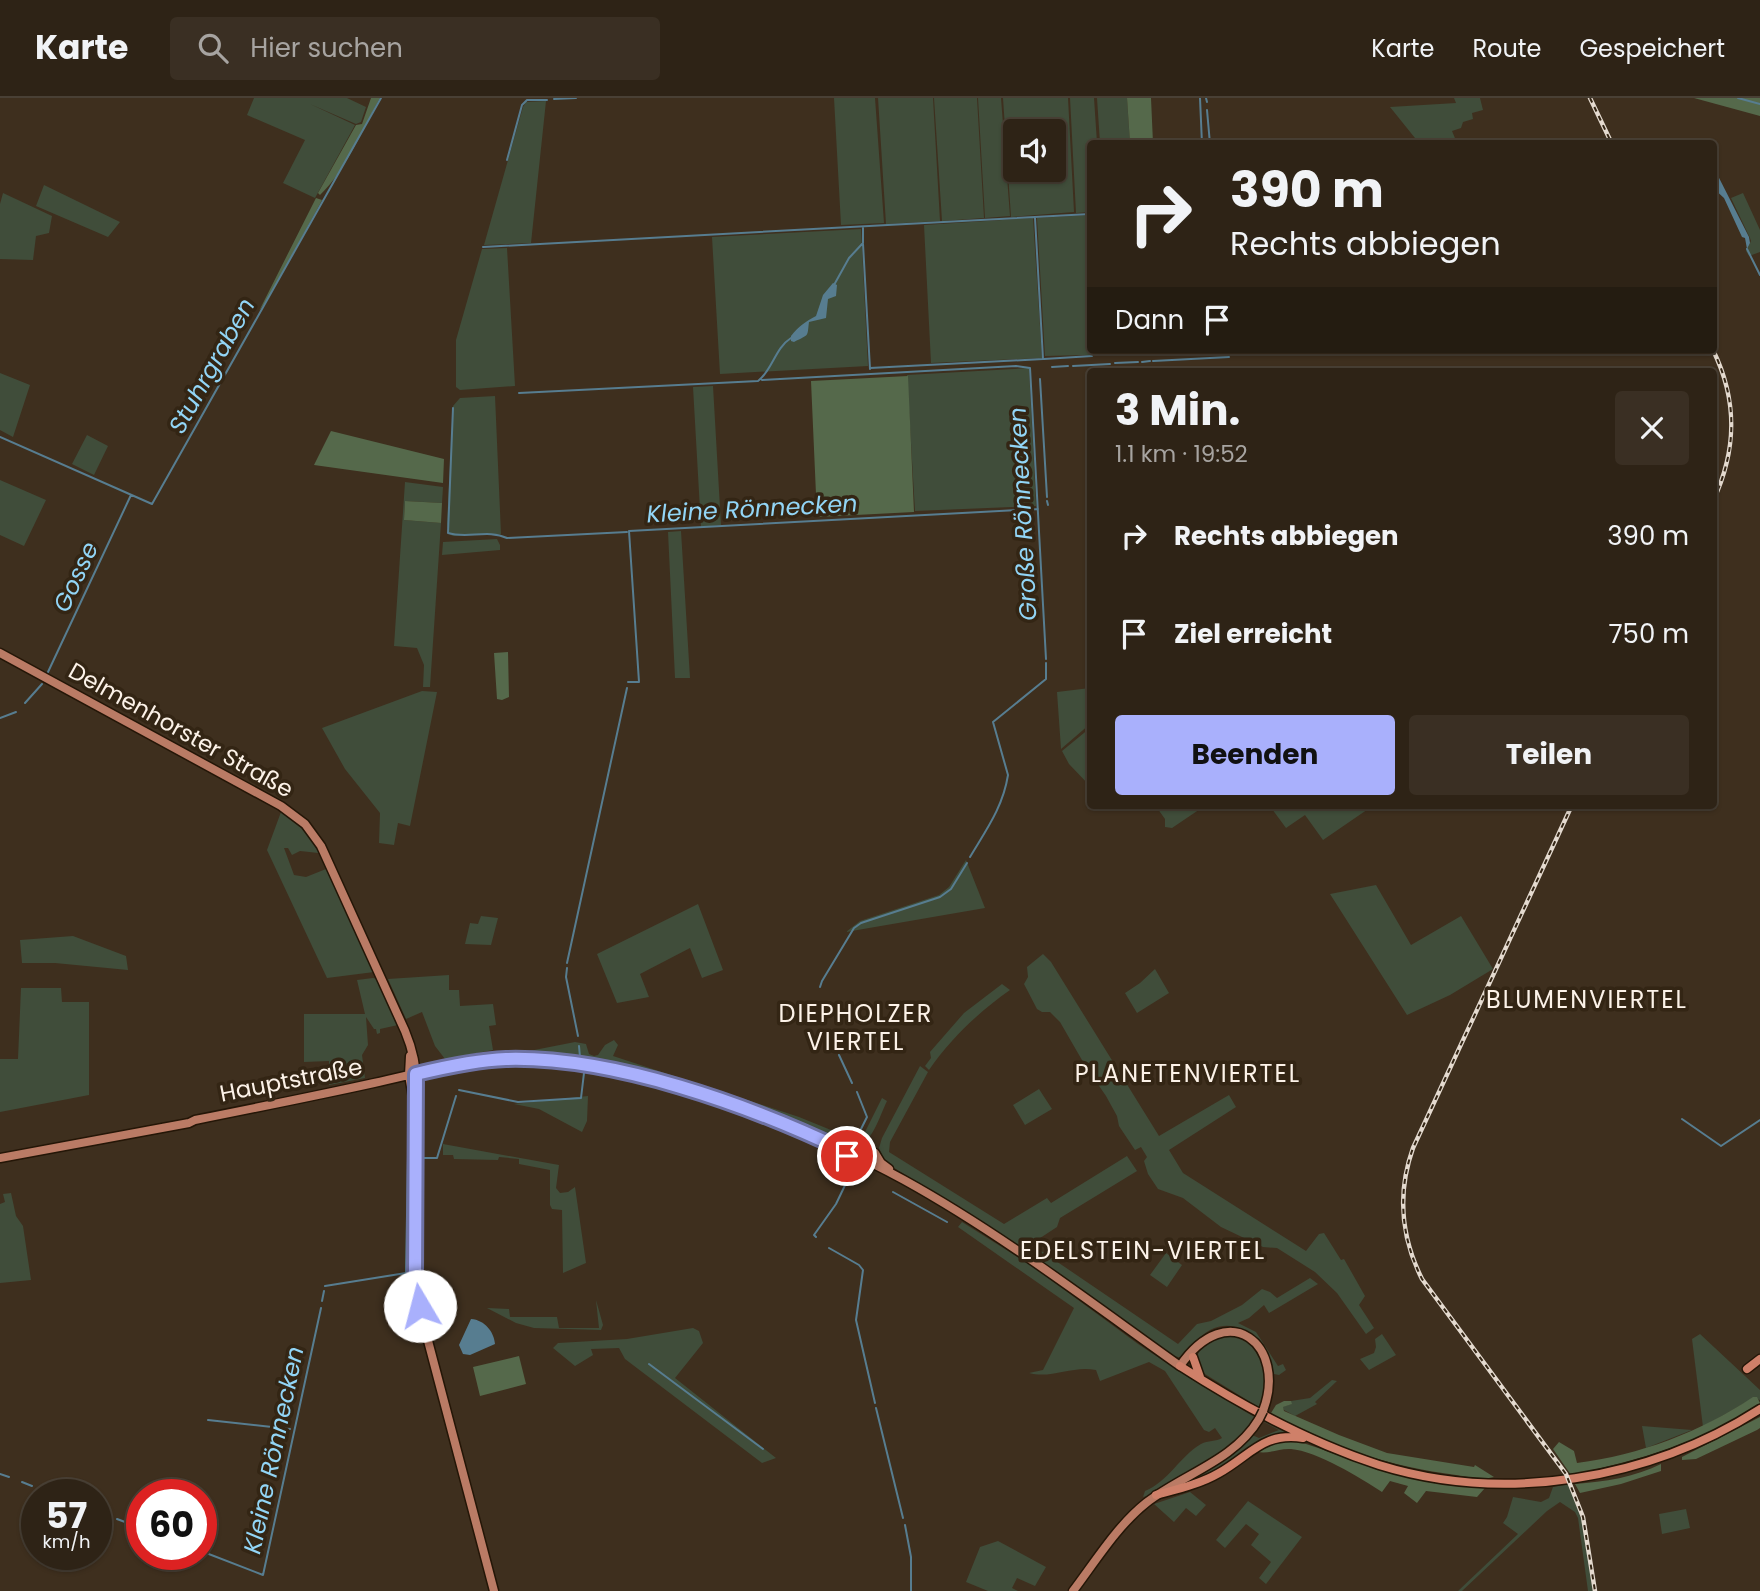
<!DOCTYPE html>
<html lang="de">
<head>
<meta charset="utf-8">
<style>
  body { margin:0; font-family:Poppins,sans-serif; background:#3a2f23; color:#f1f3f6; height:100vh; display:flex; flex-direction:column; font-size:26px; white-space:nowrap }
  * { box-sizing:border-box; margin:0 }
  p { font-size:23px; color:#a7a4a1 }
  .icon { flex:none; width:38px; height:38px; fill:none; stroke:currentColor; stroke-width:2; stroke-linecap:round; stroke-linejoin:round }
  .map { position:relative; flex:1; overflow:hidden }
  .drawer { position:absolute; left:1087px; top:270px; width:630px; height:441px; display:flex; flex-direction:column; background:#2e2316; border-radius:7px; box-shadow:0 2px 5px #0004,0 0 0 2px #494035 }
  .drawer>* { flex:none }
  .top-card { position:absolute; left:1087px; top:42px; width:630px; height:214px; border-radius:7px; box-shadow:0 2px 5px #0004,0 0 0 2px #494035; background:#2e2316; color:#f1f3f6; overflow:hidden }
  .tools { position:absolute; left:1003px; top:21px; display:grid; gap:14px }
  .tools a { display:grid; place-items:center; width:63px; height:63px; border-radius:7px; background:#2e2316; box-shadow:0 2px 5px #0004,0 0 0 2px #494035; font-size:35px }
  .speed { position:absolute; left:21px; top:1381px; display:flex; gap:14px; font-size:35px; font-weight:700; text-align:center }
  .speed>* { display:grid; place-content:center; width:91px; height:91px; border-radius:50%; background:#2e2316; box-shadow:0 2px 5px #0004,0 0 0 2px #494035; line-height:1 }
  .speed small { font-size:18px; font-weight:400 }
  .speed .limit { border:10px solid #d22; background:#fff; color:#111 }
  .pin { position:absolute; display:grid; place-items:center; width:60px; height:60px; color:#fff; margin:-30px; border:4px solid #fff; border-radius:50%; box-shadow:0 2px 7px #0007 }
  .me { position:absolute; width:77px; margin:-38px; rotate:352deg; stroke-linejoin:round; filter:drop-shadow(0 0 5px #0008) }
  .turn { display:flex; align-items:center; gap:24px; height:147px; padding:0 28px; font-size:32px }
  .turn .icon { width:91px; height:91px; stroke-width:2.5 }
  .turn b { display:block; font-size:49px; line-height:60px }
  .then { display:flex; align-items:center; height:66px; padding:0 28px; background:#0003; gap:14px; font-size:26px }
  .round { display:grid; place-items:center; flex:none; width:74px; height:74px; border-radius:7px; background:#3a2f23 }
  .summary { display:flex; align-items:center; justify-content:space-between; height:119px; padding:0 28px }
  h1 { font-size:42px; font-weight:700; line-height:52px }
  .cta { display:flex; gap:14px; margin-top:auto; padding:14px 28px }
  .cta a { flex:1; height:80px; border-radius:7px; background:#a9b0fc; color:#111; font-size:28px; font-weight:700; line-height:80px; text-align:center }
  .cta a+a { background:#3a2f23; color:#f1f3f6 }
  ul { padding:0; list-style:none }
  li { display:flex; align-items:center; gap:21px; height:98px; padding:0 28px }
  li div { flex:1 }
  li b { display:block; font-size:26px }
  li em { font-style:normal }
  header { display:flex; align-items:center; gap:42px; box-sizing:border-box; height:98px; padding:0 35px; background:#2e2316; border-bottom:2px solid #494035 }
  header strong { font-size:33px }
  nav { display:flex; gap:38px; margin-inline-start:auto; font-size:24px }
  .search { width:490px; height:63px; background:#3a2f23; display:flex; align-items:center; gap:18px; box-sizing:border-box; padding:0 24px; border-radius:7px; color:#a7a4a1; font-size:26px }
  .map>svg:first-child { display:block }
  .green { fill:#404d3a; fill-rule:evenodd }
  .forest { fill:#55694b }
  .water { fill:#577d90 }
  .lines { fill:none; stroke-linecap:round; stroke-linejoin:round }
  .stream { stroke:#577d90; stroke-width:2 }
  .primary-casing { stroke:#241607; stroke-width:11 }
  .trunk-casing { stroke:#241607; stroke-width:11 }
  .primary { stroke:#ba7b65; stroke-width:8 }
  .trunk { stroke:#cf8069; stroke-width:8 }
  .rail-casing { stroke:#e4dacf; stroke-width:4.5 }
  .rail { stroke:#332514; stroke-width:2; stroke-dasharray:5; stroke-linecap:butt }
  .primary-bridge-casing { stroke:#241607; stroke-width:11; stroke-linecap:butt }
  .primary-bridge { stroke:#ba7b65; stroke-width:8 }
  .route-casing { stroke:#6e72a4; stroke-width:18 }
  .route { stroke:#a9b0fc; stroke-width:12 }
  .labels { text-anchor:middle; stroke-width:7; stroke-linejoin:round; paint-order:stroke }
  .street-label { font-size:23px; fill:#fcf2e8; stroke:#332514 }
  .water-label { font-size:24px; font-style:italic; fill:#92d5f6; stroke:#332514 }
  .neighbourhood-label { font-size:24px; letter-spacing:2px; fill:#fcf2e8; stroke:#332514 }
</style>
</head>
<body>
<header>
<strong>Karte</strong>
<div class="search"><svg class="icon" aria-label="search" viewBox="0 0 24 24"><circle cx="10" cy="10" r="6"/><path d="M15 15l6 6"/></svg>Hier suchen</div>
<nav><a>Karte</a><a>Route</a><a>Gespeichert</a></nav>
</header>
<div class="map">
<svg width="1760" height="1493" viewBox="0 0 1760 1493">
  <rect width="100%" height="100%" fill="#3e2f1e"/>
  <path class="green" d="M254,0H347L366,9L361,24L356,26L310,6L355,27L315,100L283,85L305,42L247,17Z
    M834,0H875L884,125L841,127Z
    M878,0H933L940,123L886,126Z
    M934,0H977L984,120L942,123Z
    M978,0H1001L1010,118L985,120Z
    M1003,0H1068L1074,114L1011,119ZM1054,33V72H1015V33Z
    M1070,0H1094L1097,45L1090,46V114L1076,115Z
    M1097,0H1127L1130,45H1100Z
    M1454,0H1480L1483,12L1472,15L1473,21L1463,24L1461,30L1452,33L1457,45H1419L1390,9L1456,5Z
    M546,3L531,145L484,147L523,9L526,4Z
    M44,87L120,124L108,139L36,108Z
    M3,95L52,118L49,135L36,138L33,162L0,161V106Z
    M1743,95L1760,132V154L1749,158L1746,153L1751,143L1750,140L1731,100Z
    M1090,117V252H1125V256L1045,258L1037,120Z
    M1033,120L1042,260L931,265L924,127Z
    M861,131L868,268L720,276L712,139Z
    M507,150L515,288L460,292L456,289V242L482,151Z
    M1029,270L1036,408L915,413L907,277Z
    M0,275L30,287L13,339L0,332Z
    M713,288L721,427L701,429L693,289Z
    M495,298L501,436L453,438L449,436L447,426L453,308L460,300Z
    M87,337L108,348L94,377L72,366Z
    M0,382L46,402L24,448L0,437Z
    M405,384L443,389L442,405L405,403L404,422L441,425L430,589H423L424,567L417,550L394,548Z
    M681,433L690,580H675L668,434Z
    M497,441L500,447V452L442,457L443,444Z
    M1090,590V626L1061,651L1057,594Z
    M422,593L437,594L410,728L398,725L394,747L379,745L380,715L345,671L322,630Z
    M1090,630V688L1069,666L1062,653Z
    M1155,707H1206L1172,730L1165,729V721Z
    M1269,707H1374L1323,742L1305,717L1286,730Z
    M281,714L306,734L319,755L300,753L292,757L288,750H284L294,777L306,779L326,771L374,874L327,880L267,752Z
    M966,762L985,810L846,834L860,823L939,797L949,789Z
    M1376,787L1411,847L1461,818L1493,871L1450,897L1407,917L1330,796Z
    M698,806L723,872L702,880L690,850L640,876L649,899L617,905L597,856Z
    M481,818L498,820L491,847L465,846L470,825L478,826Z
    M73,838L126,858L128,872L55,865H22L20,842Z
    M1043,856L1051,864L1159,1038L1229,997L1236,1009L1169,1052L1183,1075L1306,1153L1319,1136L1324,1135L1341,1162L1344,1161L1365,1198L1359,1207L1374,1230L1366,1236L1337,1195L1315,1174L1277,1150L1263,1149L1221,1129L1183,1100L1158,1091L1148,1076L1144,1063L1147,1059L1141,1049L1135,1052L1119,1028L1117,1018L1106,998L1086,969L1060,924L1050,914H1042L1037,911L1024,886L1028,879L1027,869Z
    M1155,871L1169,895L1137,915L1125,895L1140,885Z
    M449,877V892H459L460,908L493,906L496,927L489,928L493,952L445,961L435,948L422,914L406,921L388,881Z
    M373,880L377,881L398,927L380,931V935L377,936L376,931H374L366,919L368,947L362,957L365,980L329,987V963L304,964V916H365L357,882Z
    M1002,886L1010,892C979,914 951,940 929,972L925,968L931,960L930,954L964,915Z
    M21,890H61L62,904H89V997L0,1014V961H18Z
    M614,942L618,947L613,958L799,1019L858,1043L863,1038L882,1000L887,1003C880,1017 872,1047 854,1050C778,1017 692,984 611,965C579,958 546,957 514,956L575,944L586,946L589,956L594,958L598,957L605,947Z
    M920,968L928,974L890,1044L889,1054L1004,1126L1047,1100L1051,1105L1127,1058L1137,1073L1060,1120L1057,1129L1031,1146L1178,1246L1197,1226L1211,1223L1242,1207L1262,1191L1270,1194L1277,1200L1310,1180L1318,1186L1269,1215L1264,1207L1249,1220L1238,1225L1256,1234L1278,1268L1283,1266L1286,1272L1279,1277L1274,1276C1268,1249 1242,1216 1210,1232C1199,1238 1191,1251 1182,1260L1174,1258L968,1117L885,1064L879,1050L882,1040Z
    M1039,991L1052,1011L1025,1027L1013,1007Z
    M588,998L587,1023L582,1034L539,1011L514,1006Z
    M443,1046L559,1067L556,1090L560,1095L568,1094L575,1089L586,1165L563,1175L562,1112L552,1111L550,1107V1072L519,1066V1061L499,1059L498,1062L454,1061L453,1057H443Z
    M11,1095L16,1118L23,1128L31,1182L0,1185V1106L5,1104L3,1096Z
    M962,1124L1032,1168L1138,1246L1191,1281L1256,1320C1240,1350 1201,1367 1172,1383C1162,1388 1154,1397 1143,1399L1145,1393C1169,1383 1179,1359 1201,1346C1208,1342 1216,1344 1222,1340L1215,1330L1209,1334L1204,1332L1165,1273L1149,1264L1100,1283L1096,1272C1073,1267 1052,1281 1029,1275L1043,1272L1074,1210L958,1129Z
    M1166,1155L1182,1167L1167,1189L1150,1177Z
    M596,1202L603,1227L601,1232L534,1230L516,1225L487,1210L509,1211L510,1219H557L559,1230H599Z
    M693,1230L699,1233L703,1245L675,1280L776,1360L762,1365L625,1261L619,1250L591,1251L593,1257L575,1268L553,1250L558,1245L627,1241Z
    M1222,1236L1241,1238C1266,1260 1269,1278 1260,1310L1200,1273C1193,1249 1203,1247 1222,1236Z
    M1382,1236L1396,1257L1369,1272L1360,1261L1374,1255L1376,1249L1375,1241Z
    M1700,1236L1760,1292V1302L1753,1300L1703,1329L1692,1241Z
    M1332,1282L1337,1283L1315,1304L1317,1306L1295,1318L1284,1312L1282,1309L1291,1306V1303L1310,1300Z
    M1265,1322L1295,1337L1270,1339L1223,1370L1172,1392L1252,1337L1259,1340L1279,1332L1264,1324Z
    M1642,1328L1692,1332L1646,1350Z
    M1569,1386L1582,1423L1593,1493H1588L1578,1420L1575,1414L1560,1404L1547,1413L1462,1493H1458L1518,1436L1503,1425L1507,1419L1513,1399L1541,1404L1549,1400L1553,1389Z
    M1190,1394L1206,1407L1196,1418L1186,1410L1174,1424L1154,1406Z
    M1248,1403L1302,1439L1266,1486L1259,1480L1271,1464L1251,1447L1259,1436L1246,1426L1225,1450L1216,1442Z
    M1686,1411L1690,1430L1662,1436L1659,1416Z
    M998,1443L1046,1469L1035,1488L1017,1480L1012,1490L1018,1493H988L966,1484L980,1449Z"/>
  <path class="forest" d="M371,0H380C362,32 347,71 320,97L318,95L356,27L362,26Z
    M1127,0H1151L1153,45H1130Z
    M1694,0H1760V18Z
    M316,100L322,102L320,106L269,199L259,213Z
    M908,278L914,414L817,419L811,283Z
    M331,333L444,361L443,385L314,367Z
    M405,403L442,405L441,425L404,422Z
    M508,554L509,599L502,602L497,601L494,555Z
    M519,1258L526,1286L480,1298L473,1269Z
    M1753,1299H1757L1760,1305C1702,1345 1639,1362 1571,1377L1553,1351L1559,1344L1574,1353L1577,1365C1640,1357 1700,1334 1753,1299Z
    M1284,1303H1291L1292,1306L1283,1309L1284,1313L1339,1337L1387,1355L1474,1369L1475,1367L1494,1379C1483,1382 1468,1379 1456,1377C1394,1369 1325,1349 1271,1315L1276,1307Z
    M1760,1319V1330L1757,1332L1696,1361L1682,1362V1359Z
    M1287,1341C1314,1347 1339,1358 1366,1367C1403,1380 1445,1389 1485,1390L1477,1399L1426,1393L1417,1405L1404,1395L1408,1388L1390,1383L1382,1394C1361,1380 1316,1353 1291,1351C1280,1350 1270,1356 1258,1354L1276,1342Z
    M1661,1366V1373L1621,1386L1580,1395L1575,1386C1604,1384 1635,1379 1661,1366Z"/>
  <path class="water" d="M1713,68L1749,139L1750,145L1747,151L1745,140L1742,139L1724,100L1713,90Z
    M833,185L837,187L836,198L828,201L826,220L809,224C807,239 810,236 794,244L791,243V238C798,229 806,223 816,218L823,197Z
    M471,1221C485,1222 494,1234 495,1246L470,1257L463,1256L459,1247Z"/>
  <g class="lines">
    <path class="stream" d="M1200,0L1202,46
      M1206,0L1207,4
      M1738,0L1760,6
      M554,1L576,0
      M1207,12L1210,46
      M507,62L522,7L527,2H547
      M863,146L870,271
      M483,149L1090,116
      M1747,151L1760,177
      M834,187L849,160L863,145V129
      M1044,261L1092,258
      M1153,263L1229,259
      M1142,264L1150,263
      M1115,265L1138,264
      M1073,268L1110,266
      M1052,269L1068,268
      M870,270L1043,261L1035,120
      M1040,281L1047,399
      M762,282L1016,268L1030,270L1046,561
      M519,295L758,283C772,273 775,250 791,240
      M453,310L448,435C467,441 488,431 507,440L627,434
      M0,339L152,406L381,0
      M1047,403L1048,407
      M48,574L131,397
      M628,584H639L629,433L1038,411
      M25,605L42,586
      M0,620L16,614
      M970,759C986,732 1003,709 1008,677L993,624L1046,581V565
      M567,865L627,590
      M567,870L566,879L578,938
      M820,889L822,883L854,830L861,825L940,799L951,791L967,765
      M828,933L835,949
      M579,948L580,959
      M839,957L852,985
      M459,992L518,1004L581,1000L584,975L581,971
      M857,994L867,1019L858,1037
      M1682,1021L1721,1048L1760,1022
      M420,1060H437L456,998
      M893,1094L947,1124
      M816,1139L814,1137L836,1106L849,1079L846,1063
      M829,1150L859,1167L863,1172L856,1222L875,1305
      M325,1188L406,1175L408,1059
      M322,1203L324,1193
      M649,1266L763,1351
      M876,1310L903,1420
      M208,1322L290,1331
      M0,1376L9,1379
      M22,1384L32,1388
      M38,1390L54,1396
      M96,1413L111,1419
      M117,1421L125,1424
      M128,1425L142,1430
      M905,1427L911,1459V1493
      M201,1453L263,1477L321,1210"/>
    <g class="primary-casing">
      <path id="primary" d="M0,555L281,708L305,726L321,748L405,933C415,957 419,982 415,1007V1179L422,1220L494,1493
        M410,958L409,977L413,1000
        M875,1055L881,1065L889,1071
        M848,1059L856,1065L859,1074
        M0,1060L189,1025L195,1022C255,1010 315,998 374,985C417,976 462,962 506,961C572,959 634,975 696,995C767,1018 838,1046 904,1082C1000,1135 1090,1204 1180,1268
        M1180,1268C1228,1198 1288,1247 1263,1313
        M1073,1493C1095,1464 1117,1428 1146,1405C1183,1376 1234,1363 1259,1321"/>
    </g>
    <g class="trunk-casing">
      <path id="trunk" d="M1193,1259L1200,1279
        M1180,1268C1242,1308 1308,1344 1379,1367C1505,1406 1649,1382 1760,1311
        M1747,1271L1760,1261
        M1156,1397C1178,1391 1200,1386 1219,1375C1251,1357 1263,1334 1303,1340"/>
    </g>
    <use href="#primary" class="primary"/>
    <use href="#trunk" class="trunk"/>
    <g class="rail-casing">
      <path id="rail" d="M1590,0L1612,46
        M1713,252C1738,303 1737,352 1713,403
        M1572,707L1413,1050C1397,1095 1401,1139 1422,1181L1566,1376L1583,1419L1595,1493"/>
    </g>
    <use href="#rail" class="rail"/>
    <g class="primary-bridge-casing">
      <path id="primary-bridge" d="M1259,1321L1263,1313"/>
    </g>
    <use href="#primary-bridge" class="primary-bridge"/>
  </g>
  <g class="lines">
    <g class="route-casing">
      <path id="route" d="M420,1208L415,1179L416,976C445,969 477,962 506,961C613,958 749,1007 845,1053L847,1058"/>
    </g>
    <use href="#route" class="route"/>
  </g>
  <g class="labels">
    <g class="street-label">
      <text transform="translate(181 632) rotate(29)" y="8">Delmenhorster Straße</text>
      <text transform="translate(291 982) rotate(-11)" y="8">Hauptstraße</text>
    </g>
    <g class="water-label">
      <text transform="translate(212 268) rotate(-61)" y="8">Stuhrgraben</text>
      <text transform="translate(752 411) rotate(-3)" y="8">Kleine Rönnecken</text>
      <text transform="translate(1023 416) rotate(-93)" y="8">Große Rönnecken</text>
      <text transform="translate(76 479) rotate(-65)" y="8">Gosse</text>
      <text transform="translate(274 1352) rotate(-78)" y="8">Kleine Rönnecken</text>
    </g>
    <g class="neighbourhood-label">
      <text x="1587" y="910">BLUMENVIERTEL</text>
      <text x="856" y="924">DIEPHOLZER<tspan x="856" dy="28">VIERTEL</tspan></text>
      <text x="1188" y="984">PLANETENVIERTEL</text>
      <text x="1143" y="1161">EDELSTEIN-VIERTEL</text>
    </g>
  </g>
</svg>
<div class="tools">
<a><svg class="icon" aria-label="sound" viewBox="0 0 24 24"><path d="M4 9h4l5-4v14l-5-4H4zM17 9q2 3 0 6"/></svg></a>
</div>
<div class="speed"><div>57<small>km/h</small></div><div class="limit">60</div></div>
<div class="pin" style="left:847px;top:1058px;background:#d93025"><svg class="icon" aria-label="arrive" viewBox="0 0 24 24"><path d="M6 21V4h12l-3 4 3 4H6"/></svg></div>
<svg class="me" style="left:420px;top:1208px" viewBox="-20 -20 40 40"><circle r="19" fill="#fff"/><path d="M0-13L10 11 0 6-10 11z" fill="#a9b0fc"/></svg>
<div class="top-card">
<div class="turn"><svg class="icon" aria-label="right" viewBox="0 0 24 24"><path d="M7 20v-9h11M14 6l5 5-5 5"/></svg><div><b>390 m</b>Rechts abbiegen</div></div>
<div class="then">Dann<svg class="icon" aria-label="arrive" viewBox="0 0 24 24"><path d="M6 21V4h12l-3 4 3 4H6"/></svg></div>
</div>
<section class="drawer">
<div class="summary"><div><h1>3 Min.</h1><p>1.1 km · 19:52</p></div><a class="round"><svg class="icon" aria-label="close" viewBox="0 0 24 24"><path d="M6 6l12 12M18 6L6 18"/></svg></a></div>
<ul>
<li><svg class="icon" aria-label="right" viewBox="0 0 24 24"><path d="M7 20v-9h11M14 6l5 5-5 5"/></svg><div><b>Rechts abbiegen</b></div><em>390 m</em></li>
<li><svg class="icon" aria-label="arrive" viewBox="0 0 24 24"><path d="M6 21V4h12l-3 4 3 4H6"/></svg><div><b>Ziel erreicht</b></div><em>750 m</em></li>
</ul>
<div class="cta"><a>Beenden</a><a>Teilen</a></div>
</section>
</div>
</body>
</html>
